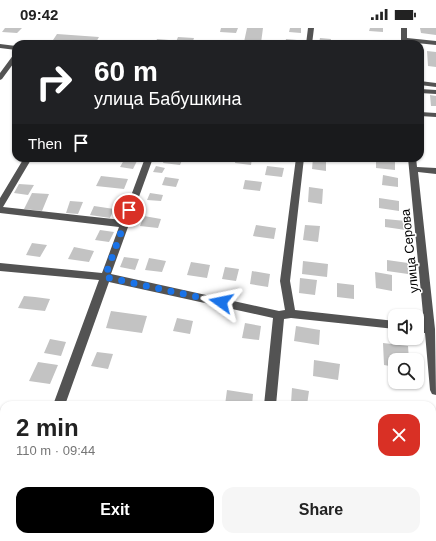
<!DOCTYPE html>
<html lang="en">
<head>
<meta charset="utf-8">
<style>
  body { margin:0; font-family:Arial,sans-serif; background:#f6f6f6; color:#222; height:100vh; display:flex; flex-direction:column; font-size:15px; white-space:nowrap }
  * { box-sizing:border-box; margin:0 }
  p { font-size:13px; color:#767676 }
  .icon { flex:none; width:22px; height:22px; fill:none; stroke:currentColor; stroke-width:2; stroke-linecap:round; stroke-linejoin:round }
  .map { position:relative; flex:1; overflow:hidden }
  .drawer { position:absolute; left:0px; top:373px; width:436px; height:140px; display:flex; flex-direction:column; background:#fff; border-radius:12px 12px 0 0; box-shadow:0 1px 3px #0004 }
  .drawer>* { flex:none }
  .top-card { position:absolute; left:12px; top:12px; width:412px; height:122px; border-radius:12px; box-shadow:0 1px 3px #0004; background:#202124; color:#fff; overflow:hidden }
  .controls { position:absolute; left:388px; top:281px; display:grid; gap:8px }
  .controls a { display:grid; place-items:center; width:36px; height:36px; border-radius:8px; background:#fff; box-shadow:0 1px 3px #0004; font-size:20px }
  .pin { position:absolute; display:grid; place-items:center; width:34px; height:34px; color:#fff; margin:-17px; border:2px solid #fff; border-radius:50%; box-shadow:0 1px 4px #0007 }
  .me { position:absolute; width:44px; margin:-22px; rotate:282deg; stroke-linejoin:round; filter:drop-shadow(0 0 3px #0008) }
  .turn { display:flex; align-items:center; gap:14px; height:84px; padding:0 16px; font-size:18px }
  .turn .icon { width:52px; height:52px; stroke-width:2.5 }
  .turn b { display:block; font-size:28px; line-height:34px }
  .then { display:flex; align-items:center; height:38px; padding:0 16px; background:#0003; gap:8px; font-size:15px }
  .round { display:grid; place-items:center; flex:none; width:42px; height:42px; border-radius:12px; background:#f6f6f6 }
  .overview { display:flex; align-items:center; justify-content:space-between; height:68px; padding:0 16px }
  h1 { font-size:24px; font-weight:700; line-height:30px }
  .action { display:flex; gap:8px; margin-top:auto; padding:8px 16px }
  .action a { flex:1; height:46px; border-radius:12px; background:#000; color:#fff; font-size:16px; font-weight:700; line-height:46px; text-align:center }
  .action a+a { background:#f6f6f6; color:#222 }
  .status { display:flex; justify-content:space-between; align-items:center; height:28px; padding:0 20px; background:#fff; direction:ltr }
  .status svg { height:11px; fill:currentColor }
  .map>svg:first-child { display:block }
  .building { fill:#c3c3c3 }
  .lines { fill:none; stroke-linecap:round; stroke-linejoin:round }
  .minor { fill:#535353; fill-rule:evenodd }
  .route { stroke:#1a73e8; stroke-width:7; stroke-dasharray:0 12.6 }
  .labels { text-anchor:middle; stroke-width:3; stroke-linejoin:round; paint-order:stroke }
  .street-label { font-size:13px; fill:#000; stroke:#fff }
</style>
</head>
<body>
<div class="status"><b>09:42</b><svg viewBox="0 0 49 12"><path d="M0 12V9h3v3zM5 12V6h3v6zM10 12V3h3v9zM15 12V0h3v12zM26 1h20v11H26zM47 4h2v5h-2z"/></svg></div>
<div class="map">
<svg width="436" height="513" viewBox="0 0 436 513">
  <rect width="100%" height="100%" fill="#fff"/>
  <path class="building" d="M5,0H22L17,5L2,4Z
    M221,0H238L236,5L220,4Z
    M247,0H263L261,15L244,14Z
    M290,0H301V5L289,4Z
    M370,0H383V4L369,3Z
    M420,0H436V7L421,5Z
    M57,6L99,9L95,16L51,15Z
    M178,9L194,10L192,16H175Z
    M320,10L331,11L330,16L319,15Z
    M157,11L169,12L167,16H155Z
    M286,11L297,12L296,16H285Z
    M427,23L436,24V39L428,38Z
    M430,67L436,68V78H431Z
    M165,130H183L180,137L163,135Z
    M236,130H252L251,137L235,135Z
    M313,130L326,131V143L312,141Z
    M376,131L395,133V142L376,140Z
    M124,132L137,133L133,141L120,139Z
    M156,138L165,140L162,145L153,144Z
    M267,138L284,140L282,149L265,147Z
    M383,147L398,150V159L382,157Z
    M101,148L128,151L124,161L96,158Z
    M165,149L179,151L176,159L162,157Z
    M245,152L262,154L260,163L243,161Z
    M19,156L34,157L28,167L14,165Z
    M309,159L323,161L322,176L308,174Z
    M32,165L49,166L42,183L24,181Z
    M150,165L163,167L161,173L147,172Z
    M379,170L399,173V183L379,180Z
    M70,173L83,174L78,186L66,185Z
    M94,178L114,181L110,190L90,187Z
    M144,188L161,191L158,200L140,198Z
    M385,191L406,193V202L385,199Z
    M256,197L276,200L274,211L253,208Z
    M305,197L320,198L318,214L303,212Z
    M100,202L114,204L109,214L95,212Z
    M32,215L47,217L40,229L26,227Z
    M74,219L94,223L89,234L68,231Z
    M124,229L139,231L135,242L120,239Z
    M149,230L166,233L162,244L145,242Z
    M387,232L408,235V246L387,243Z
    M303,233L328,236L327,249L302,246Z
    M191,234L210,237L207,250L187,247Z
    M225,239L239,241L236,253L222,251Z
    M252,243L270,246L268,259L250,256Z
    M375,244L392,247V263L376,260Z
    M300,250L317,252L315,267L299,265Z
    M337,255L354,257V271L337,269Z
    M24,268L35,269L50,271L45,283L18,280Z
    M111,283L147,288L142,305L106,300Z
    M177,290L193,293L190,306L173,303Z
    M245,295L261,298L259,312L242,310Z
    M296,298L320,302L319,317L294,313Z
    M50,311L66,314L61,328L44,325Z
    M383,315L408,318L409,332H395V339L384,337Z
    M97,324L113,326L108,341L91,338Z
    M314,332L340,336L338,352L313,348Z
    M38,334L58,337L50,356L29,353Z
    M292,360L309,363L307,377L291,375Z
    M227,362L253,366L252,377H225Z
    M385,373L406,376L405,377H385Z
    M4,419V433L0,432Z
    M0,458L4,459L3,481H0Z
    M35,509H57L56,513H34Z
    M397,509H425V513H414Z"/>
  <g class="lines">
    <path class="minor" d="M308,0H314L312,16H306Z
      M401,0H407V10L436,13V17L407,14V16H401Z
      M0,16L16,18V22L0,20Z
      M16,25V32L2,51L0,52V45L14,26Z
      M420,53L436,55V59L420,57Z
      M420,61L436,62V66L420,65Z
      M420,84L436,85V89L420,88Z
      M24,130H32L3,179L122,192L145,130H153L111,246L279,283L285,282L280,253L296,130H304L290,253L295,282L395,293V301L291,290L284,291L276,377H264L273,290L109,254L65,377H53L99,252L0,243V235L102,245L119,199L0,185V170Z
      M408,130H416L417,139L436,140V146L418,144L435,301L436,367L432,366L430,362L425,305H417V295L424,296Z
      M4,507V509H17L16,513H2Z
      M250,509H264L263,513H249Z"/>
  </g>
  <g class="lines">
    <path class="route" d="M129,182L105,249L221,274"/>
  </g>
  <g class="labels">
    <g class="street-label">
      <text transform="translate(409 223) rotate(-96)" y="5">улица Серова</text>
    </g>
  </g>
</svg>
<div class="controls">
<a><svg class="icon" aria-label="sound" viewBox="0 0 24 24"><path d="M4 9h4l5-4v14l-5-4H4zM17 9q2 3 0 6"/></svg></a>
<a><svg class="icon" aria-label="search" viewBox="0 0 24 24"><circle cx="10" cy="10" r="6"/><path d="M15 15l6 6"/></svg></a>
</div>
<div class="pin" style="left:129px;top:182px;background:#d93025"><svg class="icon" aria-label="arrive" viewBox="0 0 24 24"><path d="M6 21V4h12l-3 4 3 4H6"/></svg></div>
<svg class="me" style="left:221px;top:274px" viewBox="-20 -20 40 40"><path d="M0-17L14 15 0 8-14 15z" fill="#1a73e8" stroke="#fff" stroke-width="4"/></svg>
<div class="top-card">
<div class="turn"><svg class="icon" aria-label="right" viewBox="0 0 24 24"><path d="M7 20v-9h11M14 6l5 5-5 5"/></svg><div><b>60 m</b>улица Бабушкина</div></div>
<div class="then">Then<svg class="icon" aria-label="arrive" viewBox="0 0 24 24"><path d="M6 21V4h12l-3 4 3 4H6"/></svg></div>
</div>
<section class="drawer">
<div class="overview"><div><h1>2 min</h1><p>110 m · 09:44</p></div><a class="round" style="background:#d93025;color:#fff"><svg class="icon" aria-label="close" viewBox="0 0 24 24"><path d="M6 6l12 12M18 6L6 18"/></svg></a></div>
<div class="action"><a>Exit</a><a>Share</a></div>
</section>
</div>
</body>
</html>
